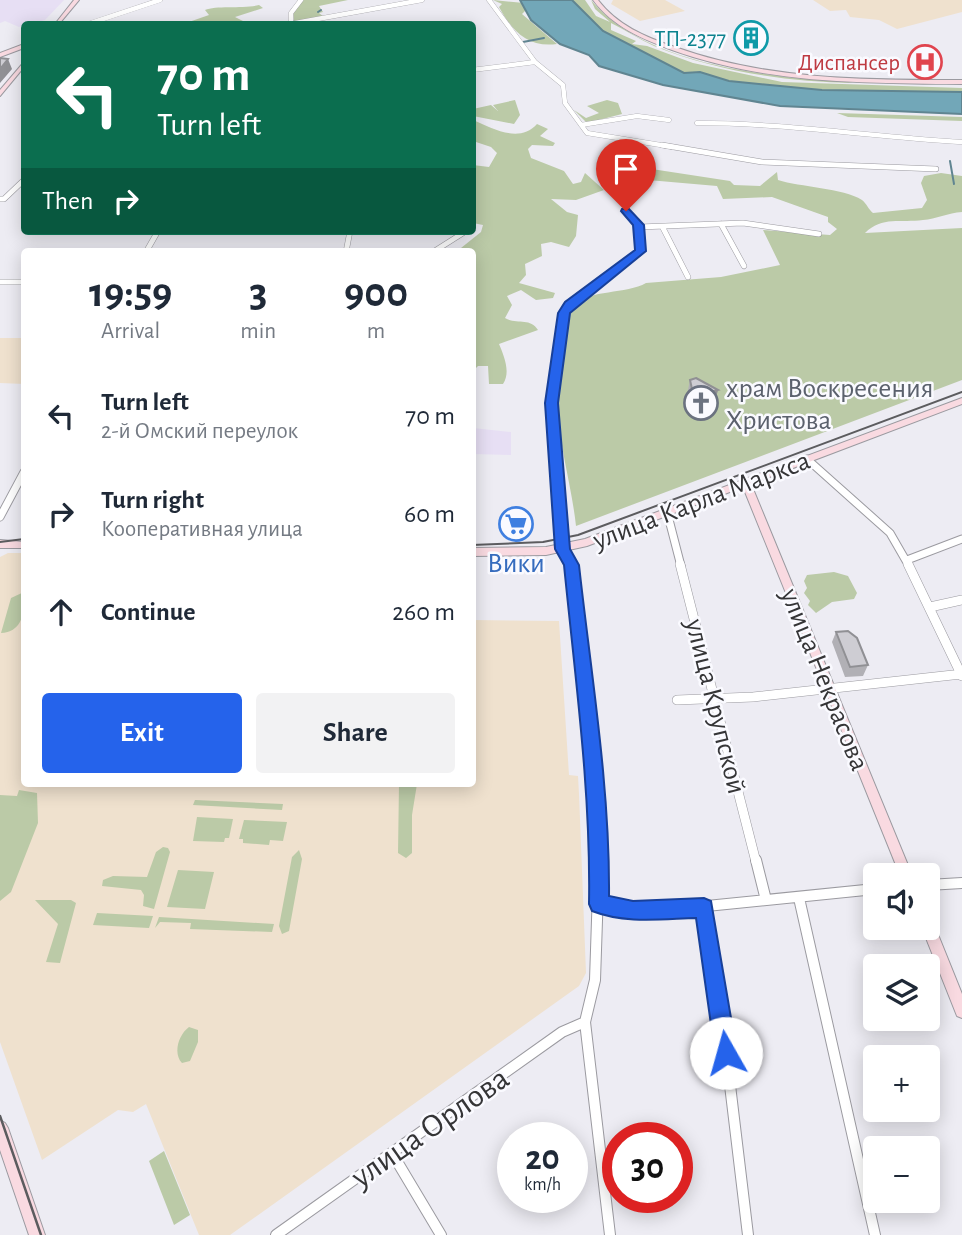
<!DOCTYPE html>
<html lang="en">
<head>
<meta charset="utf-8">
<style>
  body { margin:0; font-family:"Alegreya Sans",sans-serif; background:#f2f2f3; color:#1f2937; height:100vh; display:flex; flex-direction:column; font-size:26px; white-space:nowrap }
  * { box-sizing:border-box; margin:0 }
  p { font-size:23px; color:#747a83 }
  .icon { flex:none; width:38px; height:38px; fill:none; stroke:currentColor; stroke-width:2; stroke-linecap:round; stroke-linejoin:round }
  .map { position:relative; flex:1; overflow:hidden }
  .details { position:absolute; left:21px; top:248px; width:455px; height:539px; display:flex; flex-direction:column; background:#fff; border-radius:7px; box-shadow:0 4px 18px #0003 }
  .details>* { flex:none }
  .banner { position:absolute; left:21px; top:21px; width:455px; height:214px; border-radius:7px; box-shadow:0 4px 18px #0003; background:#0b6e4f; color:#fff; overflow:hidden }
  .controls { position:absolute; left:863px; top:863px; display:grid; gap:14px }
  .controls a { display:grid; place-items:center; width:77px; height:77px; border-radius:7px; background:#fff; box-shadow:0 4px 18px #0003; font-size:35px }
  .speed { position:absolute; left:497px; top:1122px; display:flex; gap:14px; font-size:35px; font-weight:700; text-align:center }
  .speed>* { display:grid; place-content:center; width:91px; height:91px; border-radius:50%; background:#fff; box-shadow:0 4px 18px #0003; line-height:1 }
  .speed small { font-size:18px; font-weight:400 }
  .speed .limit { border:10px solid #d22; background:#fff; color:#111 }
  .pin { position:absolute; display:grid; place-items:center; width:60px; height:60px; color:#fff; margin:-72px -30px; border-radius:50% 50% 50% 0; rotate:-45deg; box-shadow:0 0 7px #0007 }
  .pin .icon { rotate:45deg }
  .me { position:absolute; width:77px; margin:-38px; rotate:353deg; stroke-linejoin:round; filter:drop-shadow(0 0 5px #0008) }
  .turn { display:flex; align-items:center; gap:24px; height:147px; padding:0 21px; font-size:32px }
  .turn .icon { width:91px; height:91px; stroke-width:2.5 }
  .turn b { display:block; font-size:49px; line-height:60px }
  .then { display:flex; align-items:center; height:66px; padding:0 21px; background:#0003; gap:14px; font-size:26px }
  .eta { display:flex; justify-content:space-evenly; align-items:center; height:119px; text-align:center }
  .eta b { font-size:42px; font-weight:700; line-height:49px }
  .button { display:flex; gap:14px; margin-top:auto; padding:14px 21px }
  .button a { flex:1; height:80px; border-radius:7px; background:#2563eb; color:#fff; font-size:28px; font-weight:700; line-height:80px; text-align:center }
  .button a+a { background:#f2f2f3; color:#1f2937 }
  ul { padding:0; list-style:none }
  li { display:flex; align-items:center; gap:21px; height:98px; padding:0 21px }
  li div { flex:1 }
  li b { display:block; font-size:26px }
  li em { font-style:normal }
  .map>svg:first-child { display:block }
  .industrial { fill:#e7dff4 }
  .education { fill:#efe1ce }
  .green { fill:#bbcaa7 }
  .water { fill:#72a7b8; stroke:#608591; stroke-width:2 }
  .lines { fill:none; stroke-linecap:round; stroke-linejoin:round }
  .stream { stroke:#608591; stroke-width:2 }
  .street-far4-casing { stroke:#9b9aa0; stroke-width:5 }
  .street-far3-casing { stroke:#9b9aa0; stroke-width:6 }
  .street-far2-casing { stroke:#9b9aa0; stroke-width:9 }
  .street-far1-casing { stroke:#9b9aa0; stroke-width:10 }
  .street-casing { stroke:#9b9aa0; stroke-width:12 }
  .secondary-casing { stroke:#9b9aa0; stroke-width:2 }
  .street-far4 { stroke:#fff; stroke-width:4.5 }
  .street-far3 { stroke:#fff; stroke-width:5 }
  .street-far2 { stroke:#fff; stroke-width:7 }
  .street-far1 { stroke:#fff; stroke-width:9 }
  .street { stroke:#fff; stroke-width:10 }
  .secondary { fill:#f9dae1; fill-rule:evenodd }
  .tram-far1 { stroke:#5c5c5f; stroke-width:2 }
  .tram { stroke:#5c5c5f; stroke-width:2.5 }
  .wall { fill:#b1b0b5 }
  .shaded-wall { fill:#909094 }
  .building { fill:#cecdd3; stroke:#909094; stroke-width:2 }
  .route { fill:#2563eb; stroke:#184099; stroke-width:2 }
  .labels { text-anchor:middle; stroke-width:5; stroke-linejoin:round; paint-order:stroke }
  .far-culture-label { font-size:23px; fill:#0d838f; stroke:#fafaff; text-anchor:end }
  .far-health-label { font-size:23px; fill:#be3a42; stroke:#fafaff; text-anchor:end }
  .worship-label { font-size:28px; fill:#5b616d; stroke:#fafaff; text-anchor:start }
  .street-label { font-size:28px; fill:#353537; stroke:#fafaff }
  .shop-label { font-size:28px; fill:#366cbe; stroke:#fafaff }
  .near-street-label { font-size:33px; fill:#353537; stroke:#fafaff }
</style>
</head>
<body>
<div class="map">
<svg width="962" height="1235" viewBox="0 0 962 1235">
  <rect width="100%" height="100%" fill="#edecf3"/>
  <path class="industrial" d="M0,0H64L45,20L19,27L5,21L0,23Z
    M473,428L511,432V455L473,454Z"/>
  <path class="education" d="M613,0H665L685,11L640,21L611,4Z
    M813,0H962V12L897,29L879,20L850,17L846,10L830,11Z
    M0,338H24V384L0,383Z
    M8,553H24V784H472L473,620L559,621L569,775L578,776L579,794L586,973L579,986L230,1235H199L146,1104L133,1112L118,1110L42,1160L0,1042V557Z"/>
  <path class="green" d="M303,0H348L319,6L323,12L319,13L324,17L294,22L293,13Z
    M493,0L524,3L526,10L522,14L557,44C528,48 512,31 499,7L502,4Z
    M572,0H585L596,16L610,22L595,9L591,0C636,55 728,70 795,78C813,80 837,78 853,83C786,82 716,71 654,46C639,39 625,30 611,23V30L636,41L632,44L647,46L693,63L782,82L962,88V92L822,90L729,81L700,72L684,73L603,31Z
    M259,5L263,8L235,17L245,22L241,24L186,23L209,15L205,10C216,5 244,9 259,5Z
    M515,100L520,115L514,124L473,116V109L491,105L498,111L493,105Z
    M607,100L618,103L622,114L587,123L574,110L586,118L599,113L587,106Z
    M837,113L962,117V121L848,117Z
    M473,120C492,128 519,144 537,124L548,129L540,136L555,143L553,146L532,145L528,149L531,158L564,171L573,184L581,182L585,173L604,190L576,200L551,199L567,212L578,215L576,236L569,247L551,242L541,244L542,256L525,264L526,275L519,283L555,293L553,298L536,300L521,290L507,296L512,305L505,318C517,325 530,317 538,330L499,344C504,356 511,372 503,384H489L488,366H478L473,371L472,252H456L481,232L483,225L473,223V165L489,167L497,153L491,147L473,141Z
    M619,164L730,181L734,185L760,186L777,172L778,180C800,187 843,188 862,200C867,204 868,209 873,213L922,208L927,200L921,183L924,176L941,173L962,176V212C948,213 936,219 923,220C901,223 882,216 865,233L962,228V380L576,526C572,489 561,452 558,415C556,394 562,319 576,304C588,290 627,294 646,283L721,277L780,265L763,230L830,235L837,229L828,222V217L772,197L723,199L717,186L625,178Z
    M834,572L848,576L857,593L854,599L832,602L816,613L808,605L810,601L804,593L807,588L804,581L807,575Z
    M24,592C25,609 24,632 1,633L11,598Z
    M399,784H417L412,815V853L406,858L398,853Z
    M19,790L37,793L38,823L11,892L0,901V795L17,796Z
    M195,800L283,804L282,810L193,805Z
    M197,817L233,819L229,838H225L224,842L193,841Z
    M244,820L287,822L283,841L270,840L269,845L243,843V839H239Z
    M163,847L168,848L170,852L154,909L143,906L144,895L141,890L102,886L103,880L113,876L147,877L156,852Z
    M299,850L302,859L289,931L282,934L279,926L292,857Z
    M178,870L214,872L205,909L167,907Z
    M35,900H71L76,903L60,963L46,962L58,924Z
    M97,913L153,916L149,928L93,925Z
    M159,917L274,924L272,932L190,929L191,923L160,922L155,928Z
    M189,1027L198,1030V1042L190,1061L182,1063C173,1054 178,1035 189,1027Z
    M164,1151L190,1215L174,1225L149,1161Z"/>
  <path class="water" d="M520,0H572L603,31L684,73L700,72L729,81L822,90L962,92V114L780,106L663,85L599,66L589,55L560,44L531,20Z"/>
  <g class="lines">
    <path class="stream" d="M318,12L321,10
      M523,42L544,38
      M950,161L954,184"/>
    <g class="street-far4-casing">
      <path id="street-far4" d="M489,0L535,62L563,85L565,103L587,133L673,147
        M88,24L160,0
        M290,24L422,0
        M291,24V13L301,0
        M472,70L535,62
        M697,123C786,123 874,137 962,142
        M581,125L637,116L669,120"/>
    </g>
    <g class="street-far3-casing">
      <path id="street-far3" d="M662,145L762,162L936,169
        M0,199H4L24,180
        M721,224L744,266
        M639,227L743,223L819,234
        M663,228L688,277
        M146,252L158,231
        M346,252L350,231
        M433,252L463,233
        M0,282H24
        M561,332L564,312L569,305L641,252L639,225L626,211"/>
    </g>
    <g class="street-far2-casing">
      <path id="street-far2" d="M561,330L551,403L563,549L571,566
        M807,459L890,533L909,566
        M667,512L681,566
        M0,517L24,472
        M907,560L962,539"/>
    </g>
    <g class="street-far1-casing">
      <path id="street-far1" d="M571,564L599,862
        M680,564L756,862
        M908,564L962,676
        M930,607L962,600
        M677,700L753,697L962,674"/>
    </g>
    <g class="street-casing">
      <path id="street" d="M599,860L595,980L585,1022L610,1235
        M756,860L766,900
        M928,885L962,883
        M799,898L875,1235
        M599,904L633,911H657L875,889
        M704,908L723,1027L748,1235
        M392,1153L441,1235
        M276,1235L562,1032L585,1022"/>
    </g>
    <g class="secondary-casing">
      <path id="secondary" d="M74,0H79L59,24H55Z
        M593,0H598C617,25 645,37 675,47C767,80 865,80 962,80V84C864,83 766,84 672,50C642,39 613,27 593,0Z
        M24,44V48L0,57V53Z
        M24,62V67L0,96V90Z
        M962,398V404L751,484L912,875H900L743,487L587,546L546,555L472,556V548L546,547L585,539Z
        M0,540L24,542V548H0Z
        M928,920L933,922L962,994V1018L957,1016L922,928H928Z
        M0,1120L5,1123L8,1128L45,1235H29L0,1150Z"/>
    </g>
    <use href="#street-far4" class="street-far4"/>
    <use href="#street-far3" class="street-far3"/>
    <use href="#street-far2" class="street-far2"/>
    <use href="#street-far1" class="street-far1"/>
    <use href="#street" class="street"/>
    <use href="#secondary" class="secondary"/>
    <path class="tram-far1" d="M0,542L24,539
      M472,545L543,542L578,535L962,392"/>
    <path class="tram" d="M0,1116L41,1235"/>
  </g>
  <path class="wall" d="M690,380L718,390L714,404L710,406L709,410L690,412L687,395Z
    M836,632L868,665L863,676L845,677L832,642Z"/>
  <path class="shaded-wall" d="M8,59L12,69L0,83V69Z
    M718,390L714,404L710,406L709,410L690,412L694,398Z"/>
  <path class="building" d="M0,58L8,59L0,69Z
    M696,378L718,390L710,392L713,395L694,398L690,380Z
    M848,631L857,638L868,665L850,667L836,632Z"/>
  <path class="route" d="M622,209H629L644,225L646,251L570,313L558,403L570,549L579,565C591,674 610,786 609,896L633,901L704,898L711,901L737,1053L734,1061L726,1064L718,1061L715,1053L696,918C661,919 625,924 592,911L589,904C591,791 575,677 564,565L555,549L545,403L558,313L565,302L635,250L633,225L621,211Z"/>
  <defs>
    <g id="building-ring" transform="scale(1.75)"><circle r="9.5" fill="#fafaff" stroke="#0f9aa8" stroke-width="1.5"/><path d="M-4-6H4V6H1V3H-1V6H-4ZM-2.5-4.3h1.7v1.8h-1.7ZM.8-4.3h1.7v1.8H.8ZM-2.5-1h1.7V.8h-1.7ZM.8-1h1.7V.8H.8Z" fill="#0f9aa8"/></g>
    <g id="hospital-ring" transform="scale(1.75)"><circle r="9.5" fill="#fafaff" stroke="#e0444e" stroke-width="1.5"/><path d="M-5-5h3v3.5h4V-5h3V5h-3V1.5h-4V5h-3Z" fill="#e0444e"/></g>
    <g id="church-ring" transform="scale(1.75)"><circle r="9.5" fill="#fafaff" stroke="#6b7280" stroke-width="1.5"/><path d="M-1.2-6h2.4v3.5h3.3v2.4h-3.3V6h-2.4V-.1h-3.3v-2.4h3.3Z" fill="#6b7280"/></g>
    <g id="supermarket-ring" transform="scale(1.75)"><circle r="9.5" fill="#fafaff" stroke="#3f7fe0" stroke-width="1.5"/><path d="M-6-5.5h2.5l.6 2H6L4.5 2H-2.5L-4.4-4H-6ZM-1.5 3.2a1.3 1.3 0 1 0 .1 0ZM3 3.2a1.3 1.3 0 1 0 .1 0Z" fill="#3f7fe0"/></g>
  </defs>
  <g fill-rule="evenodd">
    <use href="#building-ring" x="751" y="38"/>
    <use href="#hospital-ring" x="925" y="62"/>
    <use href="#church-ring" x="701" y="403"/>
    <use href="#supermarket-ring" x="516" y="524"/>
  </g>
  <g class="labels">
    <g class="far-culture-label">
      <text x="726" y="46">ТП-2377</text>
    </g>
    <g class="far-health-label">
      <text x="900" y="70">Диспансер</text>
    </g>
    <g class="worship-label">
      <text x="726" y="397">храм Воскресения<tspan x="726" dy="32">Христова</tspan></text>
    </g>
    <g class="street-label">
      <text transform="translate(701 499) rotate(-21)" y="10">улица Карла Маркса</text>
      <text transform="translate(826 679) rotate(68)" y="10">улица Некрасова</text>
      <text transform="translate(717 706) rotate(76)" y="10">улица Крупской</text>
    </g>
    <g class="shop-label">
      <text x="516" y="572">Вики</text>
    </g>
    <g class="near-street-label">
      <text transform="translate(429 1126) rotate(-35)" y="12">улица Орлова</text>
    </g>
  </g>
</svg>
<div class="controls">
<a><svg class="icon" aria-label="sound" viewBox="0 0 24 24"><path d="M4 9h4l5-4v14l-5-4H4zM17 9q2 3 0 6"/></svg></a>
<a><svg class="icon" aria-label="layers" viewBox="0 0 24 24"><path d="M12 4l9 5-9 5-9-5zM3 14l9 5 9-5"/></svg></a>
<a>+</a>
<a>−</a>
</div>
<div class="speed"><div>20<small>km/h</small></div><div class="limit">30</div></div>
<div class="pin" style="left:626px;top:211px;background:#d93025"><svg class="icon" aria-label="arrive" viewBox="0 0 24 24"><path d="M6 21V4h12l-3 4 3 4H6"/></svg></div>
<svg class="me" style="left:726px;top:1053px" viewBox="-20 -20 40 40"><circle r="19" fill="#fff"/><path d="M0-13L10 11 0 6-10 11z" fill="#2563eb"/></svg>
<div class="banner">
<div class="turn"><svg class="icon" aria-label="left" viewBox="0 0 24 24"><path d="M17 20v-9H6M10 6l-5 5 5 5"/></svg><div><b>70 m</b>Turn left</div></div>
<div class="then">Then<svg class="icon" aria-label="right" viewBox="0 0 24 24"><path d="M7 20v-9h11M14 6l5 5-5 5"/></svg></div>
</div>
<section class="details">
<div class="eta">
<div><b>19:59</b><p>Arrival</p></div>
<div><b>3</b><p>min</p></div>
<div><b>900</b><p>m</p></div>
</div>
<ul>
<li><svg class="icon" aria-label="left" viewBox="0 0 24 24"><path d="M17 20v-9H6M10 6l-5 5 5 5"/></svg><div><b>Turn left</b><p>2-й Омский переулок</p></div><em>70 m</em></li>
<li><svg class="icon" aria-label="right" viewBox="0 0 24 24"><path d="M7 20v-9h11M14 6l5 5-5 5"/></svg><div><b>Turn right</b><p>Кооперативная улица</p></div><em>60 m</em></li>
<li><svg class="icon" aria-label="ahead" viewBox="0 0 24 24"><path d="M12 20V5M6 11l6-6 6 6"/></svg><div><b>Continue</b></div><em>260 m</em></li>
</ul>
<div class="button"><a>Exit</a><a>Share</a></div>
</section>
</div>
</body>
</html>
